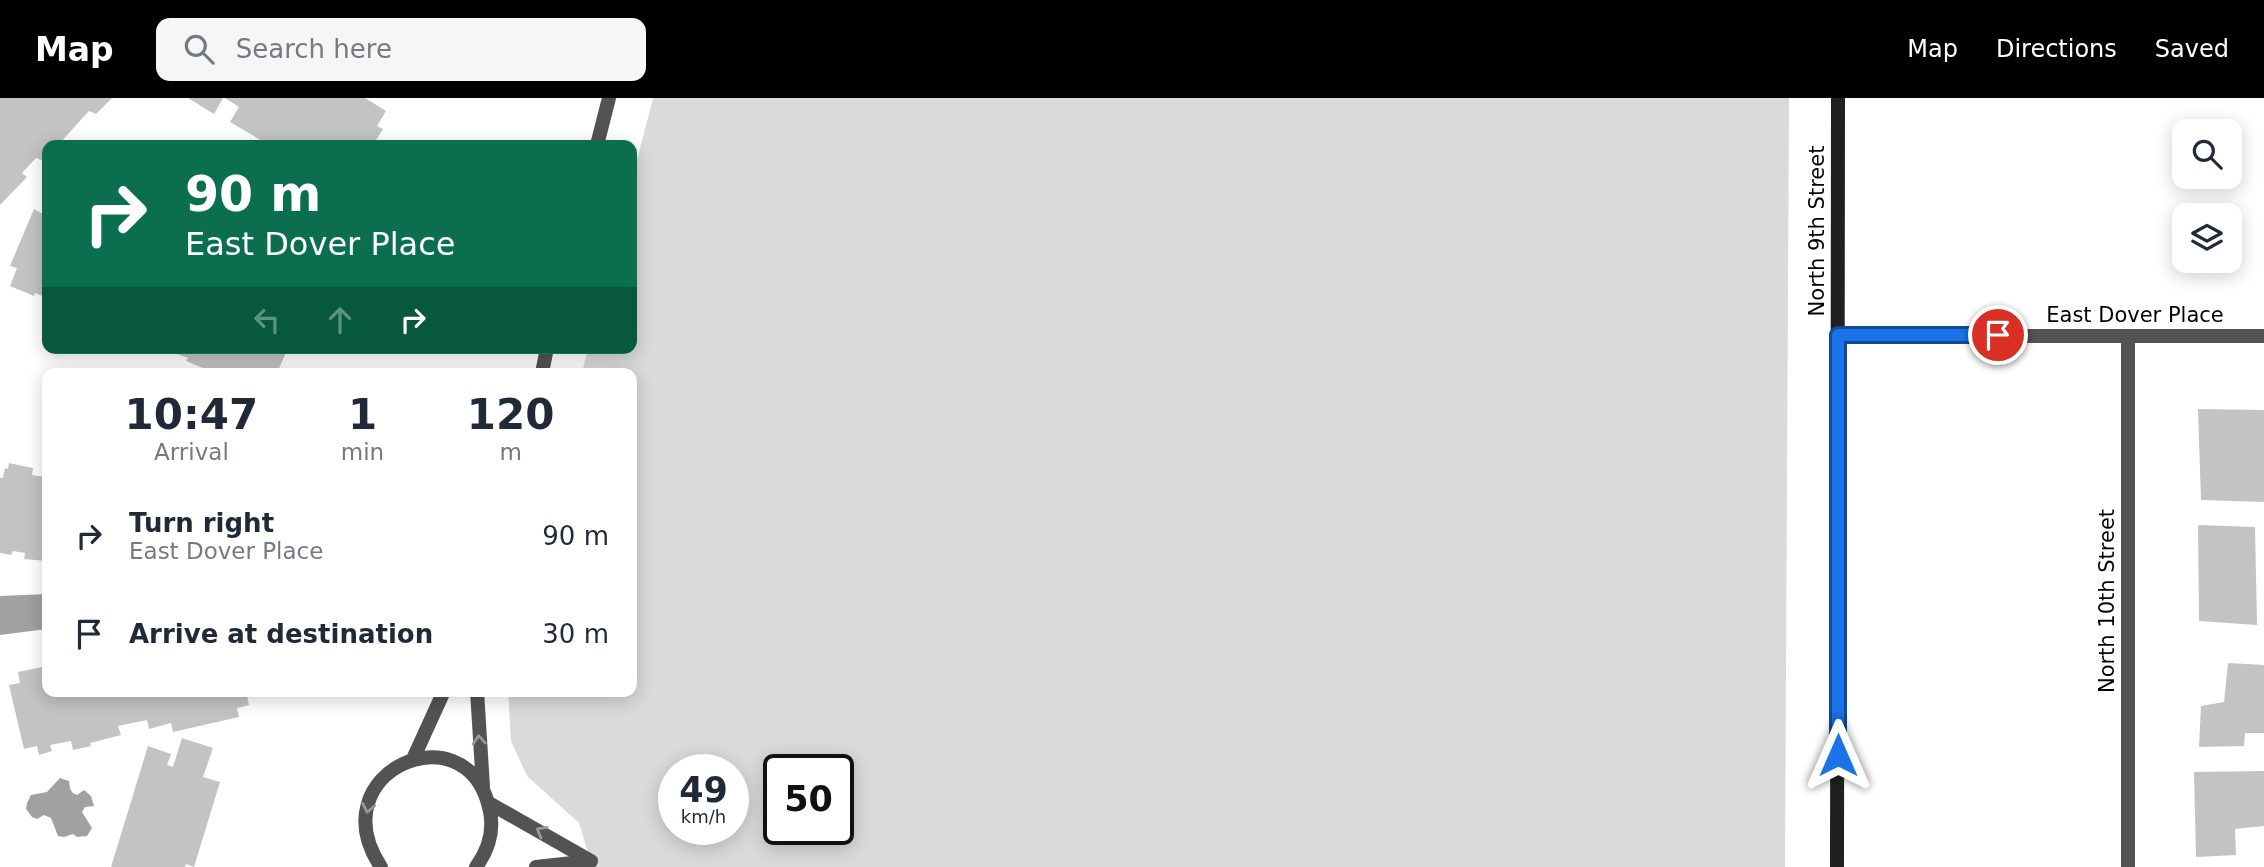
<!DOCTYPE html>
<html lang="en">
<head>
<meta charset="utf-8">
<style>
  body { margin:0; font-family:"DejaVu Sans",sans-serif; background:#f6f6f7; color:#1f2937; height:100vh; display:flex; flex-direction:column; font-size:26px; white-space:nowrap }
  * { box-sizing:border-box; margin:0 }
  p { font-size:23px; color:#747a83 }
  .icon { flex:none; width:38px; height:38px; fill:none; stroke:currentColor; stroke-width:2; stroke-linecap:round; stroke-linejoin:round }
  .map { position:relative; flex:1; overflow:hidden }
  .details { position:absolute; left:42px; top:270px; width:595px; height:329px; display:flex; flex-direction:column; background:#fff; border-radius:14px; box-shadow:0 4px 18px #0003 }
  .details>* { flex:none }
  .banner { position:absolute; left:42px; top:42px; width:595px; height:214px; border-radius:14px; box-shadow:0 4px 18px #0003; background:#0b6e4f; color:#fff; overflow:hidden }
  .fabs { position:absolute; left:2172px; top:21px; display:grid; gap:14px }
  .fabs a { display:grid; place-items:center; width:70px; height:70px; border-radius:14px; background:#fff; box-shadow:0 4px 18px #0003; font-size:35px }
  .speed { position:absolute; left:658px; top:656px; display:flex; gap:14px; font-size:35px; font-weight:700; text-align:center }
  .speed>* { display:grid; place-content:center; width:91px; height:91px; border-radius:50%; background:#fff; box-shadow:0 4px 18px #0003; line-height:1 }
  .speed small { font-size:18px; font-weight:400 }
  .speed .limit { border:4px solid #111; border-radius:10px; background:#fff; color:#111 }
  .pin { position:absolute; display:grid; place-items:center; width:60px; height:60px; color:#fff; margin:-30px; border:4px solid #fff; border-radius:50%; box-shadow:0 2px 7px #0007 }
  .me { position:absolute; width:77px; margin:-38px; rotate:0deg; stroke-linejoin:round; filter:drop-shadow(0 0 5px #0008) }
  .turn { display:flex; align-items:center; gap:24px; height:147px; padding:0 28px; font-size:32px }
  .turn .icon { width:91px; height:91px; stroke-width:2.5 }
  .turn b { display:block; font-size:49px; line-height:60px }
  .lanes { display:flex; align-items:center; height:66px; padding:0 28px; background:#0003; justify-content:center; gap:35px; direction:ltr }
  .lanes .off { opacity:.35 }
  .eta { display:flex; justify-content:space-evenly; align-items:center; height:119px; text-align:center }
  .eta b { font-size:42px; font-weight:700; line-height:49px }
  ul { padding:0; list-style:none }
  li { display:flex; align-items:center; gap:21px; height:98px; padding:0 28px }
  li div { flex:1 }
  li b { display:block; font-size:26px }
  li em { font-style:normal }
  header { display:flex; align-items:center; gap:42px; box-sizing:border-box; height:98px; padding:0 35px; background:#000; color:#fff }
  header strong { font-size:33px }
  nav { display:flex; gap:38px; margin-inline-start:auto; font-size:24px }
  .search { width:490px; height:63px; background:#f6f6f7; display:flex; align-items:center; gap:18px; box-sizing:border-box; padding:0 24px; border-radius:14px; color:#747a83; font-size:26px }
  .map>svg:first-child { display:block }
  .green { fill:#dadada; fill-rule:evenodd }
  .water { fill:#a1a1a1 }
  .building { fill:#c3c3c3 }
  .lines { fill:none; stroke-linecap:round; stroke-linejoin:round }
  .street { stroke:#535353; stroke-width:14 }
  .secondary { stroke:#202020; stroke-width:14 }
  .oneway { stroke:#989898 }
  .route-casing { stroke:#114b97; stroke-width:18 }
  .route { stroke:#1a73e8; stroke-width:12 }
  .labels { text-anchor:middle; stroke-width:5; stroke-linejoin:round; paint-order:stroke }
  .street-label { font-size:21px; fill:#000; stroke:#fff }
</style>
</head>
<body>
<header>
<strong>Map</strong>
<div class="search"><svg class="icon" aria-label="search" viewBox="0 0 24 24"><circle cx="10" cy="10" r="6"/><path d="M15 15l6 6"/></svg>Search here</div>
<nav><a>Map</a><a>Directions</a><a>Saved</a></nav>
</header>
<div class="map">
<svg width="2264" height="769" viewBox="0 0 2264 769">
  <rect width="100%" height="100%" fill="#fff"/>
  <path class="green" d="M653,0H1789L1785,769H585L588,755L579,725L527,678L511,643L508,593H632V275H582L588,250H632V82ZM674,672H733V732H674ZM779,672H838V732H779Z"/>
  <path class="water" d="M47,496V531L0,537V498Z
    M60,680L69,683C70,690 70,695 77,697L84,692L91,698L94,708L85,709L82,714L92,730L87,738L77,739L73,736L64,739L58,738L51,720L44,717L37,721L32,719L26,711L27,705L31,697L47,694Z"/>
  <path class="building" d="M0,0H112L96,16L89,13L58,47H47V59L43,63L36,60L22,75L27,79L0,107Z
    M188,0H223L214,16Z
    M225,0H365L386,13L377,28L383,31L373,47H269L230,24L239,9Z
    M47,107V200L35,195L34,198L10,188L17,170L10,168L34,111L43,116Z
    M153,250H288L277,275H215L186,263L188,260L165,251L163,255Z
    M2198,311L2264,312V404L2201,402Z
    M9,365L33,370L32,377L45,379L47,373V463L24,461L25,455L13,453L11,457L0,455V380H3L5,370L8,371Z
    M2198,427L2255,429L2257,527L2199,523Z
    M2228,565L2264,567V635H2245L2244,648L2199,649L2201,608L2224,604Z
    M47,568V593H246L249,607L237,610L239,619L173,634L171,625L149,631L147,622L118,628L121,637L90,645L91,648L73,652L71,643L50,647L52,653L39,657L37,648L24,651L9,587L20,585L18,574Z
    M182,640L213,650L203,679L220,684L194,769L186,766L185,769H111L148,648L171,656L167,667L173,669Z
    M2264,673V728L2235,731L2236,757L2196,759L2194,674Z"/>
  <g class="lines">
    <path class="street" d="M597,47L609,0
      M1838,238H2264
      M2128,238V769
      M542,275L547,250
      M477,593L483,689
      M413,661L444,593
      M489,705L591,763
      M381,769C318,674 465,610 489,709C495,731 489,751 476,769
      M536,769L591,763"/>
    <path class="secondary" d="M1837,769L1838,0"/>
  </g>
  <defs><path id="oneway-chevron" d="M-2-3.5L2.5 0L-2 3.5" fill="none" stroke-width="1.6" stroke-linecap="round" stroke-linejoin="round" transform="scale(1.75)"/></defs>
  <g class="oneway">
    <use href="#oneway-chevron" transform="translate(479 642) rotate(-94)"/>
    <use href="#oneway-chevron" transform="translate(368 710) rotate(101)"/>
    <use href="#oneway-chevron" transform="translate(541 733) rotate(-150)"/>
  </g>
  <g class="lines">
    <g class="route-casing">
      <path id="route" d="M1838,657V237H1998"/>
    </g>
    <use href="#route" class="route"/>
  </g>
  <g class="labels">
    <g class="street-label">
      <text transform="translate(1817 133) rotate(-90)" y="7">North 9th Street</text>
      <text x="2135" y="224">East Dover Place</text>
      <text transform="translate(2107 503) rotate(-90)" y="7">North 10th Street</text>
    </g>
  </g>
</svg>
<div class="fabs">
<a><svg class="icon" aria-label="search" viewBox="0 0 24 24"><circle cx="10" cy="10" r="6"/><path d="M15 15l6 6"/></svg></a>
<a><svg class="icon" aria-label="layers" viewBox="0 0 24 24"><path d="M12 4l9 5-9 5-9-5zM3 14l9 5 9-5"/></svg></a>
</div>
<div class="speed"><div>49<small>km/h</small></div><div class="limit">50</div></div>
<div class="pin" style="left:1998px;top:237px;background:#d93025"><svg class="icon" aria-label="arrive" viewBox="0 0 24 24"><path d="M6 21V4h12l-3 4 3 4H6"/></svg></div>
<svg class="me" style="left:1838px;top:657px" viewBox="-20 -20 40 40"><path d="M0-17L14 15 0 8-14 15z" fill="#1a73e8" stroke="#fff" stroke-width="4"/></svg>
<div class="banner">
<div class="turn"><svg class="icon" aria-label="right" viewBox="0 0 24 24"><path d="M7 20v-9h11M14 6l5 5-5 5"/></svg><div><b>90 m</b>East Dover Place</div></div>
<div class="lanes"><svg class="icon off" aria-label="left" viewBox="0 0 24 24"><path d="M17 20v-9H6M10 6l-5 5 5 5"/></svg><svg class="icon off" aria-label="ahead" viewBox="0 0 24 24"><path d="M12 20V5M6 11l6-6 6 6"/></svg><svg class="icon" aria-label="right" viewBox="0 0 24 24"><path d="M7 20v-9h11M14 6l5 5-5 5"/></svg></div>
</div>
<section class="details">
<div class="eta">
<div><b>10:47</b><p>Arrival</p></div>
<div><b>1</b><p>min</p></div>
<div><b>120</b><p>m</p></div>
</div>
<ul>
<li><svg class="icon" aria-label="right" viewBox="0 0 24 24"><path d="M7 20v-9h11M14 6l5 5-5 5"/></svg><div><b>Turn right</b><p>East Dover Place</p></div><em>90 m</em></li>
<li><svg class="icon" aria-label="arrive" viewBox="0 0 24 24"><path d="M6 21V4h12l-3 4 3 4H6"/></svg><div><b>Arrive at destination</b></div><em>30 m</em></li>
</ul>
</section>
</div>
</body>
</html>
